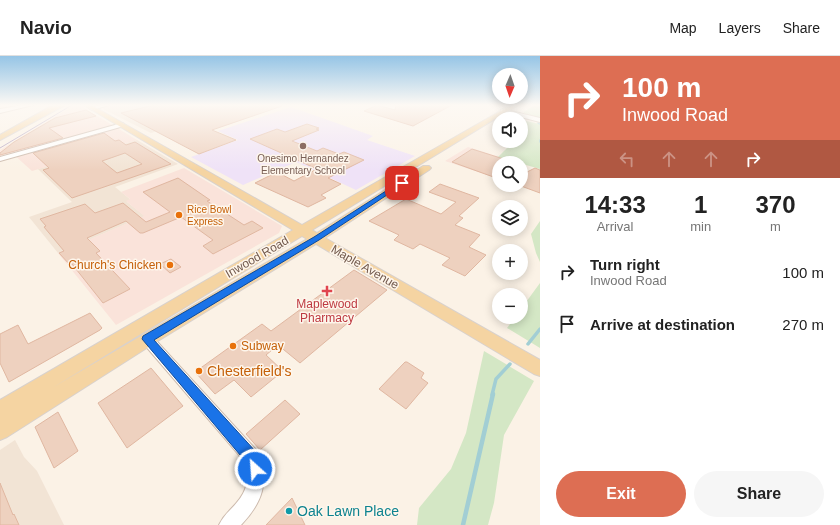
<!DOCTYPE html>
<html lang="en">
<head>
<meta charset="utf-8">
<style>
  body { margin:0; font-family:Helvetica,sans-serif; background:#f6f6f6; color:#222; height:100vh; display:flex; flex-direction:column; font-size:15px; white-space:nowrap }
  * { box-sizing:border-box; margin:0 }
  p { font-size:13px; color:#767676 }
  .icon { flex:none; width:22px; height:22px; fill:none; stroke:currentColor; stroke-width:2; stroke-linecap:round; stroke-linejoin:round }
  .map { position:relative; flex:1; overflow:hidden }
  .drawer { display:flex; flex-direction:column; background:#fff; width:300px }
  .drawer>* { flex:none }
  .hud { background:#dd6e53; color:#fff; overflow:hidden }
  .needle { width:26px; rotate:182deg }
  .controls { position:absolute; left:492px; top:12px; display:grid; gap:8px }
  .controls a { display:grid; place-items:center; width:36px; height:36px; border-radius:50%; background:#fff; box-shadow:0 2px 10px #0003; font-size:20px }
  .pin { position:absolute; display:grid; place-items:center; width:34px; height:34px; color:#fff; margin:-17px; border-radius:8px; box-shadow:0 2px 6px #0006 }
  .me { position:absolute; width:44px; margin:-22px; rotate:334deg; stroke-linejoin:round; filter:drop-shadow(0 0 3px #0008) }
  .turn { display:flex; align-items:center; gap:14px; height:84px; padding:0 16px; font-size:18px }
  .turn .icon { width:52px; height:52px; stroke-width:2.5 }
  .turn b { display:block; font-size:28px; line-height:34px }
  .lanes { display:flex; align-items:center; height:38px; padding:0 16px; background:#0003; justify-content:center; gap:20px; direction:ltr }
  .lanes .off { opacity:.35 }
  .eta { display:flex; justify-content:space-evenly; align-items:center; height:68px; text-align:center }
  .eta b { font-size:24px; font-weight:700; line-height:28px }
  .action { display:flex; gap:8px; margin-top:auto; padding:8px 16px }
  .action a { flex:1; height:46px; border-radius:24px; background:#dd6e53; color:#fff; font-size:16px; font-weight:700; line-height:46px; text-align:center }
  .action a+a { background:#f6f6f6; color:#222 }
  ul { padding:0; list-style:none }
  li { display:flex; align-items:center; gap:12px; height:52px; padding:0 16px }
  li div { flex:1 }
  li b { display:block; font-size:15px }
  li em { font-style:normal }
  header { display:flex; align-items:center; gap:24px; box-sizing:border-box; height:56px; padding:0 20px; background:#fff; border-bottom:1px solid #e0e0e0 }
  header strong { font-size:19px }
  nav { display:flex; gap:22px; margin-inline-start:auto; font-size:14px }
  main { display:flex; flex:1; min-height:0 }
  .map>svg:first-child { display:block }
  .residential { fill:#f2e4d5 }
  .commercial { fill:#fae3da }
  .education { fill:#efe2f7 }
  .green { fill:#d4e7c5 }
  .lines { fill:none; stroke-linecap:round; stroke-linejoin:round }
  .stream-far2 { stroke:#a2ced4; stroke-width:1.5 }
  .stream-far1 { stroke:#a2ced4; stroke-width:3.5 }
  .stream { stroke:#a2ced4; stroke-width:4.5 }
  .building { fill:#eed1bf; stroke:#e0b7a1; fill-rule:evenodd }
  .minor-casing { stroke:#ccbaad; stroke-width:2 }
  .major-casing { stroke:#d8d1cd; stroke-width:2 }
  .minor { fill:#fff; fill-rule:evenodd }
  .major { fill:#f5d4a2; fill-rule:evenodd }
  .tram { stroke:#b5a5c4; stroke-width:1 }
  .route { fill:#1a73e8; stroke:#114b97 }
  .education-dot { fill:#8d6e63; stroke:#fef6ec; stroke-width:1.5 }
  .food-dot { fill:#e8710a; stroke:#fef6ec; stroke-width:1.5 }
  .health-dot { fill:#e0444e; stroke:#fef6ec; stroke-width:1.5 }
  .culture-dot { fill:#0f9aa8; stroke:#fef6ec; stroke-width:1.5 }
  .labels { text-anchor:middle; stroke-width:3; stroke-linejoin:round; paint-order:stroke }
  .far-education-label { font-size:10px; fill:#785e54; stroke:#fef6ec }
  .far-food-label { font-size:10px; fill:#c56008; stroke:#fef6ec; text-anchor:start }
  .street-label { font-size:12px; fill:#72594c; stroke:#fef6ec }
  .food-label { font-size:12px; fill:#c56008; stroke:#fef6ec; text-anchor:end }
  .health-label { font-size:12px; fill:#be3a42; stroke:#fef6ec }
  .near-food-label { font-size:14px; fill:#c56008; stroke:#fef6ec; text-anchor:start }
  .near-culture-label { font-size:14px; fill:#0d838f; stroke:#fef6ec; text-anchor:start }
</style>
</head>
<body>
<header>
<strong>Navio</strong>
<nav><a>Map</a><a>Layers</a><a>Share</a></nav>
</header>
<main>
<div class="map">
<svg width="540" height="469" viewBox="0 0 540 469">
  <rect width="100%" height="100%" fill="#fbf2e6"/>
  <path class="residential" d="M114,49H246L151,77L103,53L104,51Z
    M137,84L178,108L115,131L131,144L127,146L145,160L58,197L29,161L72,146L38,113Z
    M15,384L24,401L37,415L64,469H0V394Z"/>
  <path class="commercial" d="M74,49H79L137,84L32,115L12,97L0,100V94Z
    M468,91L519,107H499V123L445,105Z
    M184,112L282,170L279,177L116,269L58,197L144,160L126,145L130,143L121,136Z"/>
  <path class="education" d="M291,51L373,80L367,84L415,100L356,134L296,106L243,129L191,101L238,84L218,75Z"/>
  <path class="green" d="M535,49H540V62L527,59L523,56Z
    M521,64L540,68V113L498,101L510,89L507,85H521Z
    M540,165V206L536,197L531,178Z
    M540,227V292L507,272L515,261H521V253Z
    M484,295L534,325L504,379L494,447L488,469H417L419,452L451,413L466,377Z"/>
  <g class="lines">
    <path class="stream-far2" d="M538,67L540,68
      M540,84V86"/>
    <path class="stream-far1" d="M528,288L540,273
      M492,339L496,323L510,308"/>
    <path class="stream" d="M463,469L493,338"/>
  </g>
  <path class="building" d="M154,49H281L282,50L212,74L236,84L199,98L121,57Z
    M377,49L395,54L396,49H452L413,70L364,55Z
    M86,54L96,60L49,72L63,82L0,99V97L14,86L55,62Z
    M307,68L319,72L316,73L319,74L292,85L317,95L323,92L339,98L344,96L364,104L328,122L341,128L321,139L326,142L308,151L255,127L277,116L294,125L317,113L250,83L277,73L285,76Z
    M104,77L115,85L119,84L126,89L135,86L171,108L72,142L43,114L49,112L33,97ZM125,97L142,108L117,117L102,105Z
    M472,93L510,105L507,107H499V123L452,106Z
    M535,112L540,114V137L521,130V119Z
    M178,122L210,144L207,145L244,169L252,165L263,172L213,198L203,190L213,184L181,161L143,177H140L126,165L87,182L100,195L96,197L130,233L103,247L72,208L70,209L59,197L64,195L44,171L46,170L40,163L85,148L95,157L123,147L146,166L170,156L143,136Z
    M440,128L479,142L459,160L463,162L455,169L480,179L469,191L486,199L465,220L442,209L450,202L420,188L413,193L394,184L399,179L369,165L406,143L441,158L456,146L429,136Z
    M171,203L181,211L170,217L160,208Z
    M354,214L387,234L300,307L278,289L266,299L283,315L251,341L234,324L215,338L195,316L262,268L271,275Z
    M90,257L102,272L100,274L9,326L0,307V278L18,269L28,288Z
    M405,306H407L424,317L421,322L428,327L406,353L379,333Z
    M151,312L183,350L127,392L98,347Z
    M285,344L300,358L260,394L246,378Z
    M58,356L78,395L54,412L35,371Z
    M0,427L13,459L14,458L19,469H0Z
    M292,442L305,469H266Z"/>
  <g class="lines">
    <g class="minor-casing">
      <path id="minor" d="M23,49H33L0,57V53Z
        M100,49H109L92,54L89,52Z
        M503,53L540,62V66L501,56V54Z
        M122,67L124,68V70L0,105V101Z
        M147,278L151,279L258,396C270,426 262,447 241,469H219C222,463 225,459 230,454C246,438 250,428 245,406L143,287L141,283L143,279Z"/>
    </g>
    <g class="major-casing">
      <path id="major" d="M53,49H65L0,84V79Z
        M84,49H91L302,169L511,49H518L312,174L317,177L423,110H429L431,112L429,114L325,182L540,304V320L534,318L316,188L153,288L7,381L0,384V344L293,174ZM302,180L307,183L52,332Z"/>
    </g>
    <use href="#minor" class="minor"/>
    <use href="#major" class="major"/>
    <path class="tram" d="M0,92L72,49"/>
  </g>
  <linearGradient id="sky" x2="0" y2="1"><stop stop-color="#96c5e6"/><stop offset="0.43" stop-color="#fdf9f4"/><stop offset="1" stop-color="#fdf9f4" stop-opacity="0"/></linearGradient>
  <rect width="540" height="114" fill="url(#sky)"/>
  <path class="route" d="M400,126L405,127L319,184L154,284L257,397L262,413L260,418L255,420L251,418L246,406L142,283L143,280L314,181Z"/>
  <circle class="education-dot" cx="303" cy="90" r="4"/>
  <g class="food-dot">
    <circle cx="179" cy="159" r="4"/>
    <circle cx="170" cy="209" r="4"/>
    <circle cx="233" cy="290" r="4"/>
    <circle cx="199" cy="315" r="4"/>
  </g>
  <path class="health-dot" d="M325 229h4v4h4v4h-4v4h-4v-4h-4v-4h4z"/>
  <circle class="culture-dot" cx="289" cy="455" r="4"/>
  <g class="labels">
    <g class="far-education-label">
      <text x="303" y="106">Onesimo Hernandez<tspan x="303" dy="12">Elementary School</tspan></text>
    </g>
    <g class="far-food-label">
      <text x="187" y="157">Rice Bowl<tspan x="187" dy="12">Express</tspan></text>
    </g>
    <g class="street-label">
      <text transform="translate(257 201) rotate(-30)" y="4">Inwood Road</text>
      <text transform="translate(365 211) rotate(30)" y="4">Maple Avenue</text>
    </g>
    <g class="food-label">
      <text x="162" y="213">Church's Chicken</text>
      <text x="241" y="294" text-anchor="start">Subway</text>
    </g>
    <g class="health-label">
      <text x="327" y="252">Maplewood<tspan x="327" dy="14">Pharmacy</tspan></text>
    </g>
    <g class="near-food-label">
      <text x="207" y="320">Chesterfield's</text>
    </g>
    <g class="near-culture-label">
      <text x="297" y="460">Oak Lawn Place</text>
    </g>
  </g>
</svg>
<div class="controls">
<a><svg class="needle" viewBox="-14 -14 28 28"><path d="M0-13l5 13h-10z" fill="#e53935"/><path d="M0 13l5-13h-10z" fill="#767676"/></svg></a>
<a><svg class="icon" aria-label="sound" viewBox="0 0 24 24"><path d="M4 9h4l5-4v14l-5-4H4zM17 9q2 3 0 6"/></svg></a>
<a><svg class="icon" aria-label="search" viewBox="0 0 24 24"><circle cx="10" cy="10" r="6"/><path d="M15 15l6 6"/></svg></a>
<a><svg class="icon" aria-label="layers" viewBox="0 0 24 24"><path d="M12 4l9 5-9 5-9-5zM3 14l9 5 9-5"/></svg></a>
<a>+</a>
<a>−</a>
</div>
<div class="pin" style="left:402px;top:127px;background:#d93025"><svg class="icon" aria-label="arrive" viewBox="0 0 24 24"><path d="M6 21V4h12l-3 4 3 4H6"/></svg></div>
<svg class="me" style="left:255px;top:413px" viewBox="-20 -20 40 40"><circle r="17" fill="#1a73e8" stroke="#fff" stroke-width="3"/><path d="M0-11L8 9 0 5-8 9z" fill="#fff"/></svg>
</div>
<section class="drawer">
<div class="hud">
<div class="turn"><svg class="icon" aria-label="right" viewBox="0 0 24 24"><path d="M7 20v-9h11M14 6l5 5-5 5"/></svg><div><b>100 m</b>Inwood Road</div></div>
<div class="lanes"><svg class="icon off" aria-label="left" viewBox="0 0 24 24"><path d="M17 20v-9H6M10 6l-5 5 5 5"/></svg><svg class="icon off" aria-label="ahead" viewBox="0 0 24 24"><path d="M12 20V5M6 11l6-6 6 6"/></svg><svg class="icon off" aria-label="ahead" viewBox="0 0 24 24"><path d="M12 20V5M6 11l6-6 6 6"/></svg><svg class="icon" aria-label="right" viewBox="0 0 24 24"><path d="M7 20v-9h11M14 6l5 5-5 5"/></svg></div>
</div>
<div class="eta">
<div><b>14:33</b><p>Arrival</p></div>
<div><b>1</b><p>min</p></div>
<div><b>370</b><p>m</p></div>
</div>
<ul>
<li><svg class="icon" aria-label="right" viewBox="0 0 24 24"><path d="M7 20v-9h11M14 6l5 5-5 5"/></svg><div><b>Turn right</b><p>Inwood Road</p></div><em>100 m</em></li>
<li><svg class="icon" aria-label="arrive" viewBox="0 0 24 24"><path d="M6 21V4h12l-3 4 3 4H6"/></svg><div><b>Arrive at destination</b></div><em>270 m</em></li>
</ul>
<div class="action"><a>Exit</a><a>Share</a></div>
</section>
</main>
</body>
</html>
